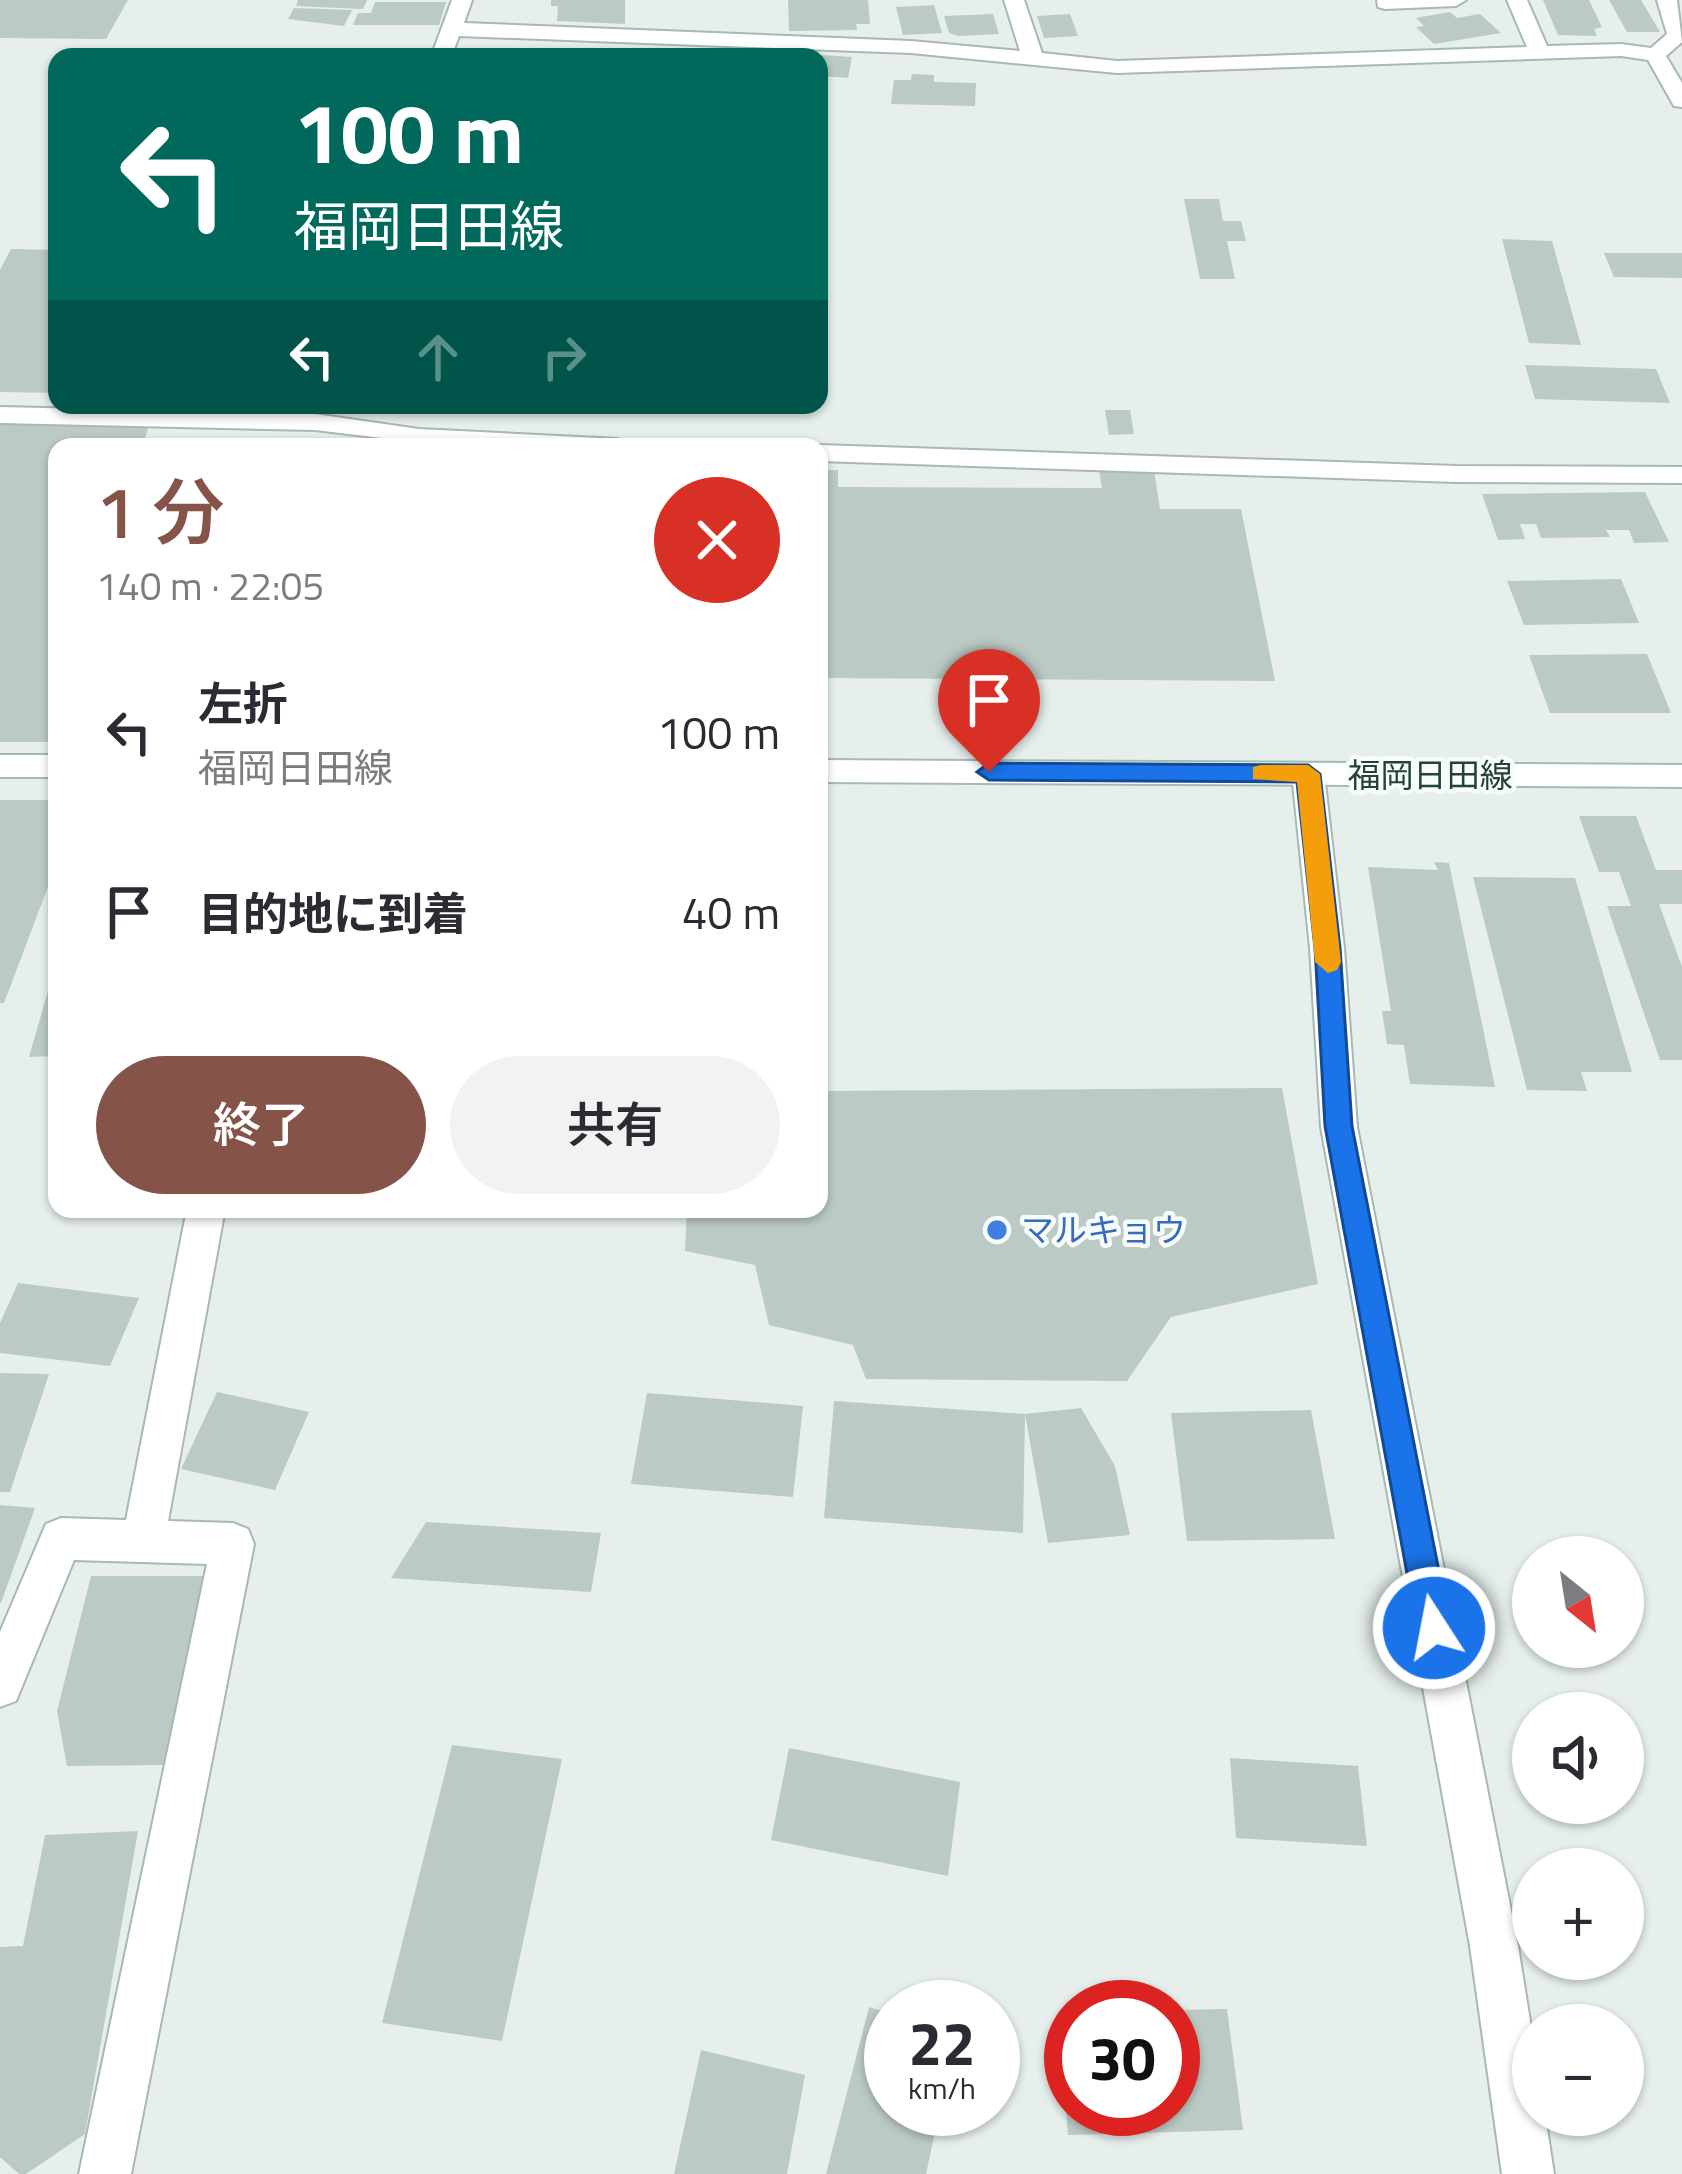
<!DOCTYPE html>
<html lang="ja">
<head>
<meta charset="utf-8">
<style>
  body { margin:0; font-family:"Titillium Web","Noto Sans JP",sans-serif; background:#f2f2f3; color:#2b2b33; height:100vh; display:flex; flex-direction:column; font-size:45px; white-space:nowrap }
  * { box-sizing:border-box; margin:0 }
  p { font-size:39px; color:#7c7c81 }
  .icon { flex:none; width:66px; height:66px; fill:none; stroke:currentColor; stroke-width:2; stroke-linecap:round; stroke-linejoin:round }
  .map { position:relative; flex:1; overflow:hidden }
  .drawer { position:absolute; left:48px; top:438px; width:780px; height:780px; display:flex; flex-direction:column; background:#fff; border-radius:24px; box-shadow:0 3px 9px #0004 }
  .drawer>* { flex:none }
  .banner { position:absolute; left:48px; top:48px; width:780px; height:366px; border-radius:24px; box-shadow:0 3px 9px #0004; background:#00695c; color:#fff; overflow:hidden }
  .needle { width:78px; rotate:150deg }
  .buttons { position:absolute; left:1512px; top:1536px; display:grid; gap:24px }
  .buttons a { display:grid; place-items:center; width:132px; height:132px; border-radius:50%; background:#fff; box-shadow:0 3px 9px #0004; font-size:60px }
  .speed { position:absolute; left:864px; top:1980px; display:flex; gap:24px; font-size:60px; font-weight:700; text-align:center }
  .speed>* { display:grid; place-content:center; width:156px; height:156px; border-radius:50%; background:#fff; box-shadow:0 3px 9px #0004; line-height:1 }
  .speed small { font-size:30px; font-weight:400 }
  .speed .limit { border:18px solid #d22; background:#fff; color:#111 }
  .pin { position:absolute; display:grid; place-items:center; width:102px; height:102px; color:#fff; margin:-123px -51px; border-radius:50% 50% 50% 0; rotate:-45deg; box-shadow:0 0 12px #0007 }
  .pin .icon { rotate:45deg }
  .me { position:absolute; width:132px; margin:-66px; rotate:349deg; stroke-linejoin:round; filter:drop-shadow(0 0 9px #0008) }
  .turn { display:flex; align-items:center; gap:42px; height:252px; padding:0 48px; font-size:54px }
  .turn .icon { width:156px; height:156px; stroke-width:2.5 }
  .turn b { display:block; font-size:84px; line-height:102px }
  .lanes { display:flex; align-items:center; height:114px; padding:0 48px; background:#0003; justify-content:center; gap:60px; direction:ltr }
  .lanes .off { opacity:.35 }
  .round { display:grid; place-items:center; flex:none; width:126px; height:126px; border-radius:63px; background:#f2f2f3 }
  .head { display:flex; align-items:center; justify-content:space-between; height:204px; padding:0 48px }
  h1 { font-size:72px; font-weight:600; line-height:90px; color:#855347 }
  .button { display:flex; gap:24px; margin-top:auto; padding:24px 48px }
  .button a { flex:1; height:138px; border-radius:72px; background:#855347; color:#fff; font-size:48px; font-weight:600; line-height:138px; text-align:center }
  .button a+a { background:#f2f2f3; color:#2b2b33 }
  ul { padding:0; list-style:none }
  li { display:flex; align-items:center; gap:36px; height:180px; padding:0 48px }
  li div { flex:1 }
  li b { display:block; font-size:45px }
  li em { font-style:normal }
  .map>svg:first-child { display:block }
  .building { fill:#bbcac4 }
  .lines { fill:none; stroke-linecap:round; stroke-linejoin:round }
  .minor-casing { stroke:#a8b8b2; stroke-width:4 }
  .secondary-casing { stroke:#a4bbb3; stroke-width:4 }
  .minor { fill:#fff; fill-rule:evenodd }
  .secondary { fill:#fff; fill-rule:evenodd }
  .route { fill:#1a73e8; stroke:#114b97; stroke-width:3 }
  .slow { fill:#f59e0b }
  .shop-dot { fill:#3f7fe0; stroke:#f7fbf9; stroke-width:4.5 }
  .labels { text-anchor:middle; stroke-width:9; stroke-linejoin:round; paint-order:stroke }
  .street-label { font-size:33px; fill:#24423a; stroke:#f7fbf9 }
  .shop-label { font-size:33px; fill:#366cbe; stroke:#f7fbf9; text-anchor:start }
</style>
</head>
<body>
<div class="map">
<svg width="1682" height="2174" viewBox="0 0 1682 2174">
  <rect width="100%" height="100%" fill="#e6efeb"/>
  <path class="building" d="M0,0H128L106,39L0,38Z
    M298,0H367L363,9L296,6Z
    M551,0H625V24L557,21L558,6H551Z
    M788,0H868L870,24H856L857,30L789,31Z
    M1543,0H1589L1602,27L1594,29L1597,36L1558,35Z
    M1609,0H1641L1660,32H1627Z
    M375,2H446L439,25H353L358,13H371Z
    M934,5L942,33L903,35L896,7Z
    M294,8L352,10L344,26L288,19Z
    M1450,12L1457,18L1480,14L1501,33L1434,44L1416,27L1424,26L1416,18Z
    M993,14L999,34L959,36L949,33L944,16Z
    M1070,14L1078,36L1044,38L1037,16Z
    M822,55L852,57L848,78L819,76Z
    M912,74L934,75V82L976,83L975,106L891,104L894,80H911Z
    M1184,199H1219L1223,221H1241L1246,241H1227L1235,279H1200Z
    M1502,239L1552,241L1581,345L1529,343Z
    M11,249L57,250V393L0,392V270Z
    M1604,253H1682V278L1614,277Z
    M1525,365L1656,369L1670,403L1535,399Z
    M1105,410H1130L1134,434L1109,435Z
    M0,422L149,425L142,447H57V742H0Z
    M819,470H838V487L1102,488L1099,470H1154L1160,509H1241L1275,681L819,678Z
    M1645,492L1669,542L1634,543L1629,530H1606L1610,537L1541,538L1536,524H1520L1525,539L1498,540L1482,494Z
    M1621,579L1639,623L1524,625L1507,581Z
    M1647,654L1671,713H1550L1529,655Z
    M0,800H57V863L4,1003H0Z
    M1579,816H1636L1656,870H1682V904H1659L1682,967V1060H1660L1607,906H1631L1619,872H1599Z
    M1434,862L1449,863L1495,1087L1410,1084L1404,1045L1387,1044L1382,1011H1391L1368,867L1438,870Z
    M1473,877L1575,878L1632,1072H1581L1587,1091L1527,1090Z
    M56,963L57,1056L29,1057Z
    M1282,1088L1318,1284L1171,1317L1127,1381L866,1379L853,1345L769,1325L755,1265L685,1251L687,1209H819V1091Z
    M18,1283L139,1298L110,1366L0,1353V1323Z
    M0,1373L49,1374L10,1492H0Z
    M217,1392L309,1412L275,1490L181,1469Z
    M647,1393L803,1406L793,1497L631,1484Z
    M834,1401L1025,1414L1023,1533L824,1518Z
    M1081,1408L1115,1466L1130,1535L1048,1543L1025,1414Z
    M1311,1410L1335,1539L1187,1541L1171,1413Z
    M0,1505L35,1508L1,1603L0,1602Z
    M426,1522L601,1533L591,1592L391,1578Z
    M91,1576H206L166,1765L67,1766L57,1711Z
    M452,1745L562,1759L502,2041L382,2023Z
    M789,1748L960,1782L948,1876L771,1840Z
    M1230,1758L1358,1766L1367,1846L1236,1838Z
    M138,1831L85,2134L26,2174H19L0,2157V1947L23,1946L45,1835Z
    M869,2007L891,2014V2109H940L926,2174H826Z
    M1227,2009L1243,2130L1068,2135L1058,2013H1071V2109H1173V2010Z
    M701,2050L805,2075L787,2174H674Z"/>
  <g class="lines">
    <g class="minor-casing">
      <path id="minor" d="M452,0H472L464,23L911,41L1020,51L1004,0H1024L1042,53L1117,61L1527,47L1507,0H1527L1547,46L1621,44L1651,48L1667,34L1657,0H1677L1682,42L1666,56L1682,83V107L1674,106L1648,60L1621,56L1117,73L911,53L459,36L451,57H431Z
        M1377,0H1466L1456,6L1385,9L1378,7Z
        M0,407L315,414L419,429L618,439L631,447H457L315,430L0,423Z
        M819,445L1456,466L1682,467V483L1456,482L819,461V447H810Z
        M1308,763L1319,766L1324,774L1344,948L1357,1127L1518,1946L1533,2040V2115H1545L1554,2174H1502L1470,1946L1321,1127L1310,948L1292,774L1297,766Z
        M187,1209H225L168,1521L233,1523L248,1529L254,1544L131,2174H79L207,1564L74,1560L16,1701L0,1707V1632L46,1524L61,1518L126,1520Z"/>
    </g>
    <g class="secondary-casing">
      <path id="secondary" d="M0,755H57V777H0Z
        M819,760L1682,765V787L819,782Z"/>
    </g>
    <use href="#minor" class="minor"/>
    <use href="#secondary" class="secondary"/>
  </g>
  <path class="route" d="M989,763L1308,765L1320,774L1340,948L1352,1126L1450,1628L1445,1639L1434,1644L1422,1639L1417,1628L1325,1126L1315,948L1297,782L989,780L977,772Z"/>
  <path class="slow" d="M1261,765H1308L1320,774L1341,962L1337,970L1328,973L1315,962L1297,782L1253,779V767Z"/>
  <circle class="shop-dot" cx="997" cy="1230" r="12"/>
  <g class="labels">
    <g class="street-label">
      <text x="1430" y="787">福岡日田線</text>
    </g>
    <g class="shop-label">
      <text x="1021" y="1242">マルキョウ</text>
    </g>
  </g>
</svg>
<div class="buttons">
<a><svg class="needle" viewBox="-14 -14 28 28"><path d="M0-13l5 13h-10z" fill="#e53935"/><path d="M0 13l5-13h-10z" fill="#7c7c81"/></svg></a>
<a><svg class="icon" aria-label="sound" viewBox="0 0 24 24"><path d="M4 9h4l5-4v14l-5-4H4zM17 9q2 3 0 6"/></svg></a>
<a>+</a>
<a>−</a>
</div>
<div class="speed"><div>22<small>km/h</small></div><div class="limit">30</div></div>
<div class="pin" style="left:989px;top:772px;background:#d93025"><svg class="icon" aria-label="arrive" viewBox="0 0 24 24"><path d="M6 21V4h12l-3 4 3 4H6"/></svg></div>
<svg class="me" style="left:1434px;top:1628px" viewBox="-20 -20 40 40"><circle r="17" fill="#1a73e8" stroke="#fff" stroke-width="3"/><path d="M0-11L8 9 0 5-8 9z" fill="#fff"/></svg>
<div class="banner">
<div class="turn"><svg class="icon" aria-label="left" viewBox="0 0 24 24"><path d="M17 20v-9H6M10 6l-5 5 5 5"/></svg><div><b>100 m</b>福岡日田線</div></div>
<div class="lanes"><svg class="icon" aria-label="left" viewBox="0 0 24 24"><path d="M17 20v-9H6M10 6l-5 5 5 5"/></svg><svg class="icon off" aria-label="ahead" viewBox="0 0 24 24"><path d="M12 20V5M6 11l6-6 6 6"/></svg><svg class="icon off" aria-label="right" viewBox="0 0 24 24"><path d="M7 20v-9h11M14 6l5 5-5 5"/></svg></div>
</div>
<section class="drawer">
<div class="head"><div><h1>1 分</h1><p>140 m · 22:05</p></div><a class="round" style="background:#d93025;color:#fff"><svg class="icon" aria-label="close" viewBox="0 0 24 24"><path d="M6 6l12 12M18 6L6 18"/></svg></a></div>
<ul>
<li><svg class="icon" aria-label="left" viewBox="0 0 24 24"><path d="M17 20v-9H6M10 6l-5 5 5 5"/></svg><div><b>左折</b><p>福岡日田線</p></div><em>100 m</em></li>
<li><svg class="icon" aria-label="arrive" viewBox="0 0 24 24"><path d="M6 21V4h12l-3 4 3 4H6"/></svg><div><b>目的地に到着</b></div><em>40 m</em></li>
</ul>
<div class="button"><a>終了</a><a>共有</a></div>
</section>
</div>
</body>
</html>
